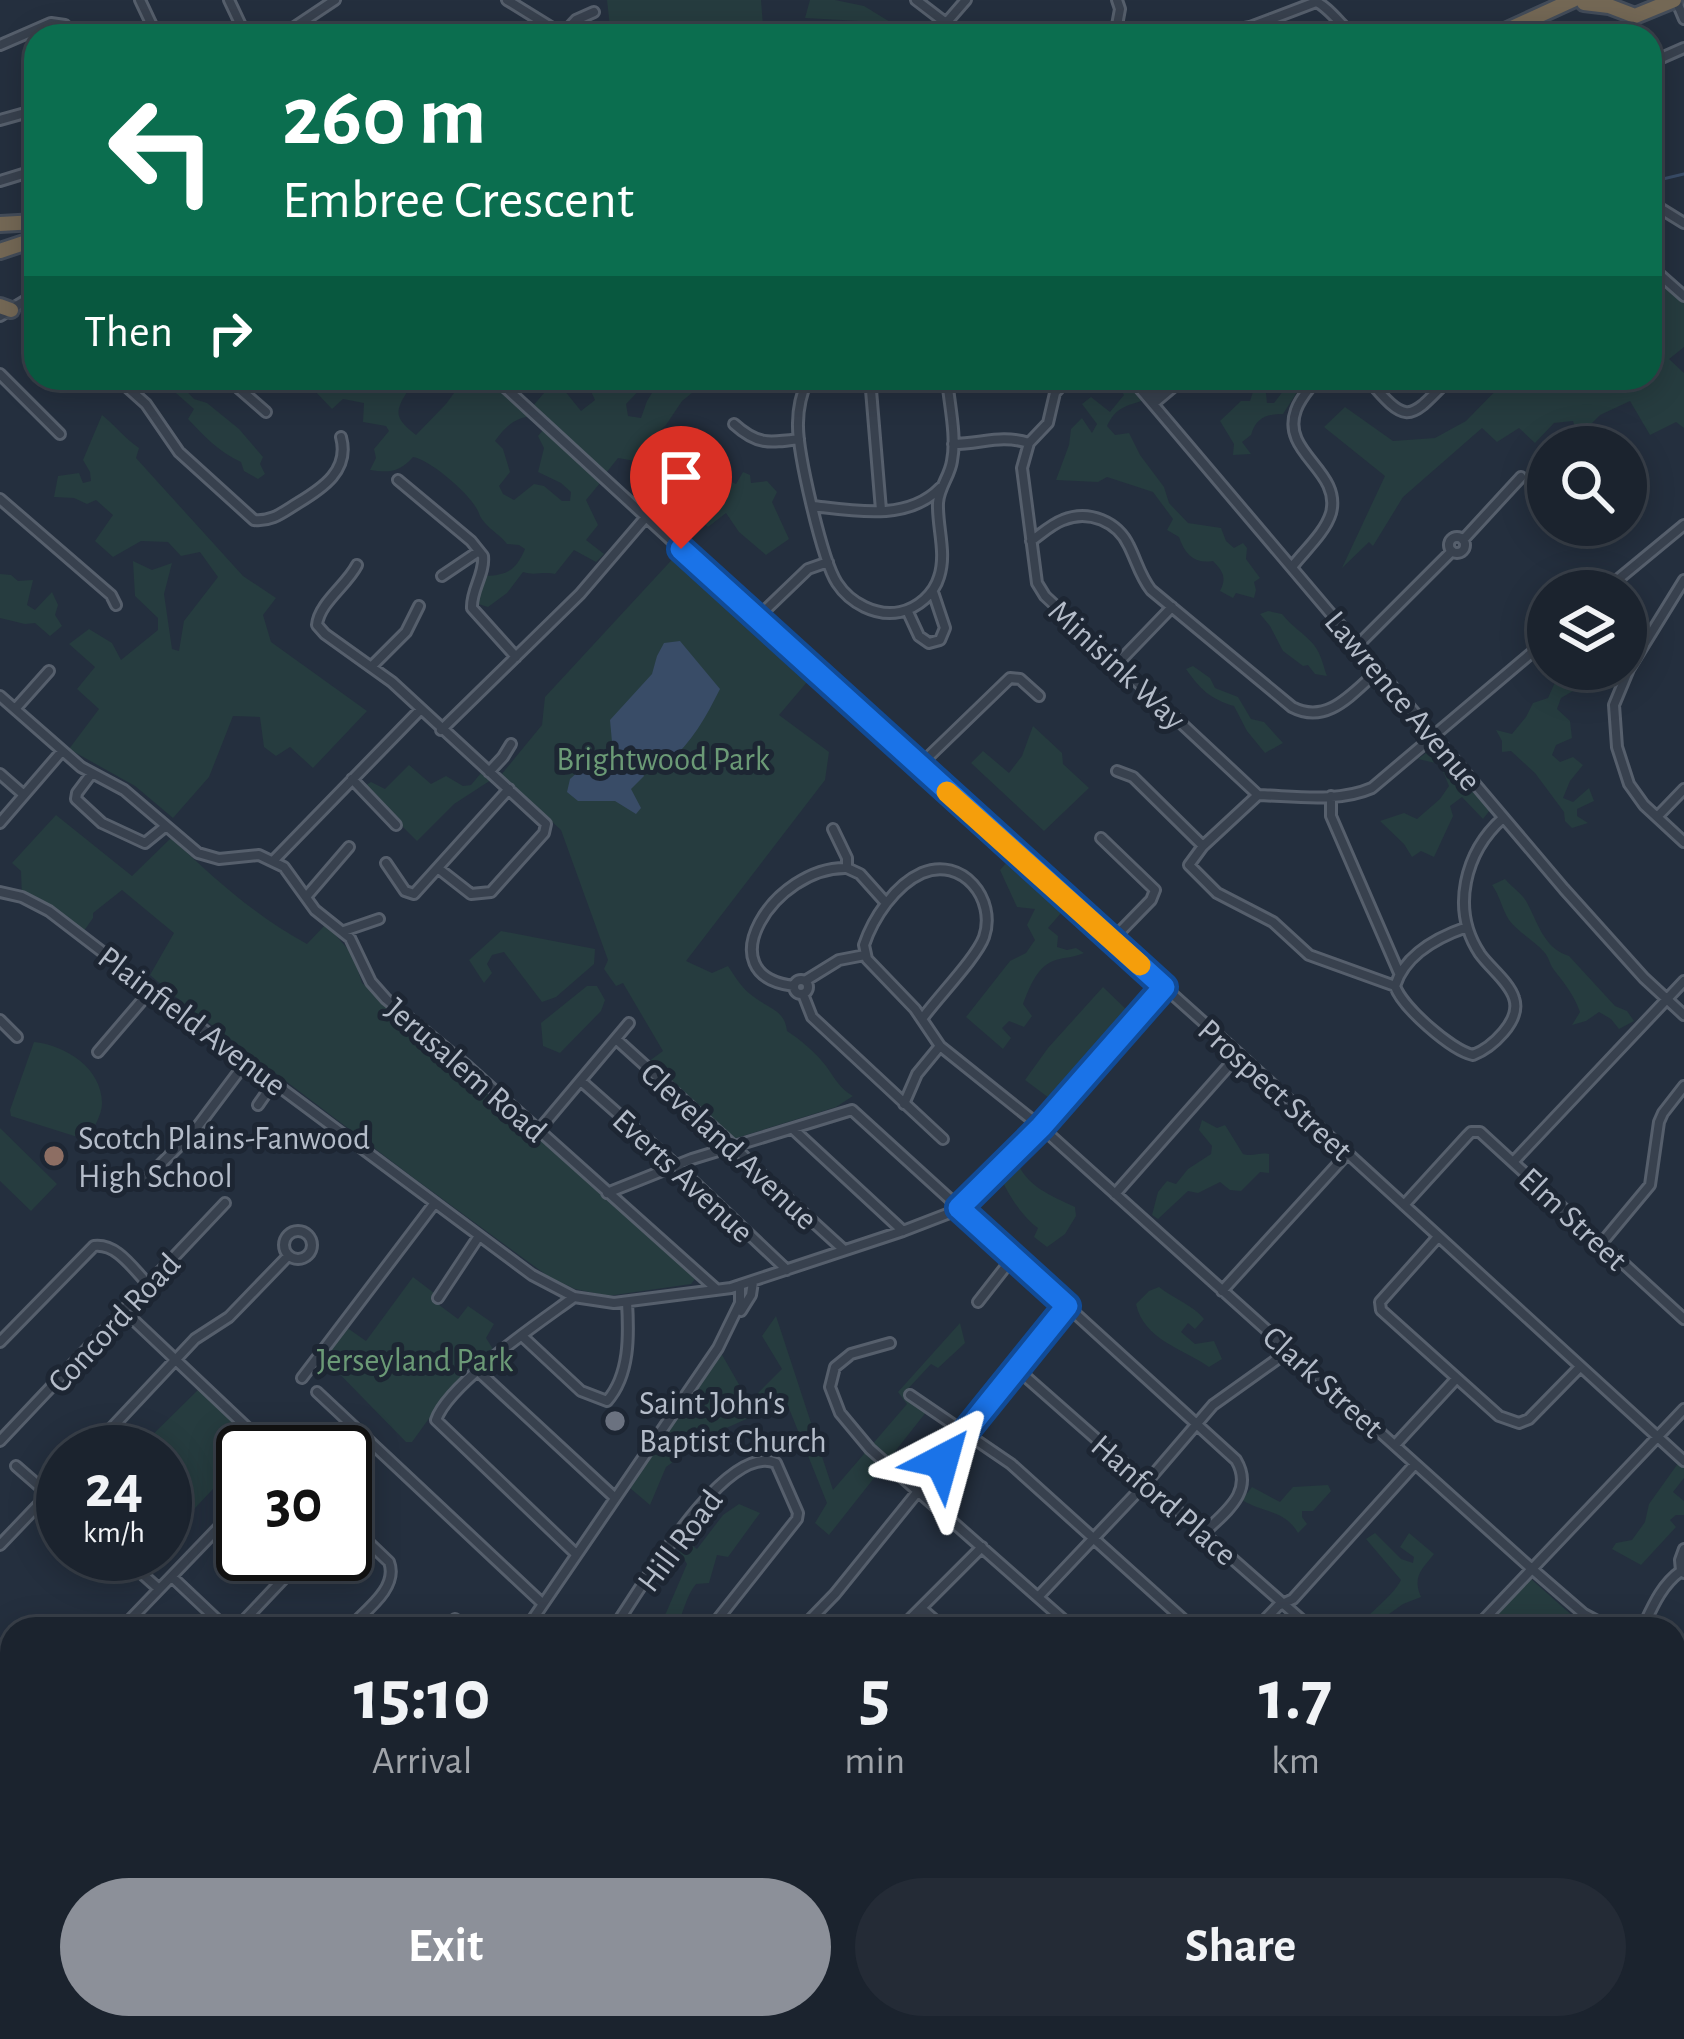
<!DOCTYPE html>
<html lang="en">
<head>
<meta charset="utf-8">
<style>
  body { margin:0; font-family:"Alegreya Sans",sans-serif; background:#242b36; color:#f1f3f6; height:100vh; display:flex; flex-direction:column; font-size:45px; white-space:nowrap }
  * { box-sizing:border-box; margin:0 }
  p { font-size:39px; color:#a0a4aa }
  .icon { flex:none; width:66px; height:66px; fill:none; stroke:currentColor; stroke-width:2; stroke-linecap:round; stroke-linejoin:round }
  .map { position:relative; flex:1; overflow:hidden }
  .details { position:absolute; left:0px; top:1617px; width:1686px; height:423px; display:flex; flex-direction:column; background:#1b232e; border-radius:36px 36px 0 0; box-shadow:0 6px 30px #0003,0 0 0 3px #39404a }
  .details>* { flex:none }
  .top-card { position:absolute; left:24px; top:24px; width:1638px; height:366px; border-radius:36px; box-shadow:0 6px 30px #0003,0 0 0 3px #39404a; background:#0b6e4f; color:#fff; overflow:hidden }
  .controls { position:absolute; left:1527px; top:426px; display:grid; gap:24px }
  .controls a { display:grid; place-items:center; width:120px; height:120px; border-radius:50%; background:#1b232e; box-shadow:0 6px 30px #0003,0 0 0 3px #39404a; font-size:60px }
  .speed { position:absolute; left:36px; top:1425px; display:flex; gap:24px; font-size:60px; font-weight:700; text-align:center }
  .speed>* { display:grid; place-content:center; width:156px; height:156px; border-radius:50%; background:#1b232e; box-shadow:0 6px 30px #0003,0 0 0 3px #39404a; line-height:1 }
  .speed small { font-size:30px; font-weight:400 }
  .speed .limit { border:6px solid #111; border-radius:18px; background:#fff; color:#111 }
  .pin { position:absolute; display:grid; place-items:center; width:102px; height:102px; color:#fff; margin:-123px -51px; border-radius:50% 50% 50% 0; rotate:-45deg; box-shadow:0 0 12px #0007 }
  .pin .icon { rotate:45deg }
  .me { position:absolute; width:132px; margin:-66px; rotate:39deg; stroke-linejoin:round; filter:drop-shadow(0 0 9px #0008) }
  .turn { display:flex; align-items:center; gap:42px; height:252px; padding:0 60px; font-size:54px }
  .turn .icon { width:156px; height:156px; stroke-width:2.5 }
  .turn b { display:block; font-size:84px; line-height:102px }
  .then { display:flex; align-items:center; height:114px; padding:0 60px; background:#0003; gap:24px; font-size:45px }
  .eta { display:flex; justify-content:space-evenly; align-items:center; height:204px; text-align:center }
  .eta b { font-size:72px; font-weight:700; line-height:84px }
  .button { display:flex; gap:24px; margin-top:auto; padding:24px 60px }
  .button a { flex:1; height:138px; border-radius:72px; background:#8c9099; color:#fff; font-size:48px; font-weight:700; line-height:138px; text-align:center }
  .button a+a { background:#242b36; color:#f1f3f6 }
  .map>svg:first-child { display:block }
  .green { fill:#263c3f }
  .water { fill:#394c67 }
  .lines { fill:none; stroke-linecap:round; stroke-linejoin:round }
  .stream { stroke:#394c67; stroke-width:3 }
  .minor-casing { stroke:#565f6c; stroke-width:14 }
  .major-casing { stroke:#414a57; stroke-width:16 }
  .highway-casing { stroke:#434c59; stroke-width:20 }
  .minor { stroke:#38414e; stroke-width:8 }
  .major { stroke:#56606e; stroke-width:10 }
  .highway { stroke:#746855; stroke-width:14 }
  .rail-casing { stroke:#5a6575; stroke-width:8 }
  .rail { stroke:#1d2633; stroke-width:3; stroke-dasharray:9; stroke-linecap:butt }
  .route-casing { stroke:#114b97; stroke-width:30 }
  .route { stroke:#1a73e8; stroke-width:21 }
  .slow { stroke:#f59e0b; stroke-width:21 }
  .education-dot { fill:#8d6e63; stroke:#1d2633; stroke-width:4.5 }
  .worship-dot { fill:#6b7280; stroke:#1d2633; stroke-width:4.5 }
  .labels { text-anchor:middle; stroke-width:10; stroke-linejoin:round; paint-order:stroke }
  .street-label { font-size:33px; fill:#b4bcc9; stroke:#1d2633 }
  .park-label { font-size:33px; fill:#6b9a76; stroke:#1d2633 }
  .poi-label { font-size:33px; fill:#b4bcc9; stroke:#1d2633; text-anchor:start }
</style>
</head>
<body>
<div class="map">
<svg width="1684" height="2039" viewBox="0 0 1684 2039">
  <rect width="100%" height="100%" fill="#242f3e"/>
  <path class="green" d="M607,0H761L763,26L787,29L811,36H611Z
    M810,0H835L864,6L900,28L894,36H890L860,21L805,18Z
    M1650,256L1684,291V347L1669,359L1684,373V428L1676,422L1650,435L1630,401L1600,415L1578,437L1573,421L1554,423L1535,443L1519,428L1497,442L1482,428L1403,497L1373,546L1369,542L1342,568L1385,476L1324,427L1345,407L1393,441L1435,438L1466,421L1508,378H1650Z
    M159,378H174L194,399L207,403L239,429L263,457L260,464L265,474L258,479L244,471L241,462C219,452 204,436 188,419L194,409Z
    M279,378H372L370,381L375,387L385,389L395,378H399L409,389C394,412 394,418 416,435L446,404L465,378H489L534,416C515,417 506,426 495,441L503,449L510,472L499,486L503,494L514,500L534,484L544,486L562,501H570L571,492L561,483L538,472L544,448L538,436L543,430L600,483L586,500L598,525L586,540L604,554L596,562L574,550L555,574C543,571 535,576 523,572L507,593L488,607L475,603L486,576C508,575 516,570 525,549L519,545L507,544C500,535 492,531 485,523C478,515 481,515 475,506C465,490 430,460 413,457C400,472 389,473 370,470L376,458L374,449L389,431L386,426L363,422L364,403L343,399L332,409L314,390C301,389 287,390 279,378Z
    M585,378H651L626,404L628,416L641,418L647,401L660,380L681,387L692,378L698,388L682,401L666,425L639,450L635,461L618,458L606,473L532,407L544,393L560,385L581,411L595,400Z
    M1112,378H1125L1145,400C1126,406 1116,407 1107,426L1115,435L1129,433L1140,455L1164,487L1169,503L1188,523L1221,528L1226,541L1234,548L1243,543L1247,548L1246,559L1260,578L1254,582L1256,590L1254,598L1236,593L1233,598L1220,591C1227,578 1223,571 1213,561C1195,564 1185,555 1179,537L1167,530L1173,519L1153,492L1107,477L1098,482L1056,480L1069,445L1071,429L1082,418L1092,433L1097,424L1082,404L1091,397L1110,412L1124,395Z
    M1293,378L1303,383L1283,414C1266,414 1256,418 1251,435L1242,442L1251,454L1233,455L1234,444L1220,421L1241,401H1250L1254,389L1265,384L1267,403H1274Z
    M102,415C115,425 124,438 139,448L136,458L243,576L276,598L263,615L271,642L367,711L313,768L290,747L276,756L264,747L260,717L233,716L209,777L173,818L135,786L69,749L99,709L77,689L95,667L69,644L89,629L112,643L121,660L158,630V618L135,596L133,561L152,570L172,563L164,594L172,649L179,651L184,621L218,577L200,552L181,556L168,542L141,541L113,557L95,541L113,515L96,500L87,504L74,498L54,497L58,476L79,473L83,483L91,481L90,472L83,460Z
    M743,472L750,475L751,483L767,481L777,492L772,502L789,539L766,555L739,532L726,513L708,527L699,519L697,504L725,479L736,484Z
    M679,552L813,675L779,715L829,752L825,780L686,961L712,973L728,966C736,978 742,989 754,997C768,1008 785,1010 787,1031C802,1041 814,1051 826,1066C835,1078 839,1088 853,1096L836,1107L730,1140L648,1062L663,1051L623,983L616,986L604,969L608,960L561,830L501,775L542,725L545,697Z
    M0,574L11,575L18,581L33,580L27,605L35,610L52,592L58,605L55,615L62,626L50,636L35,623L25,624L0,618Z
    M1268,611L1282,614C1292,627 1304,633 1314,645C1321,654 1323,665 1327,676L1315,674L1308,665L1303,666L1283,651L1270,626L1260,614Z
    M1193,666L1210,678L1215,688L1238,697L1251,719L1264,722L1283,743L1265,753L1247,731L1234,706C1210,699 1200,689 1186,669Z
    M1561,669H1595L1583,685L1561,698L1557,709L1570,721L1572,738L1556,745L1552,755L1560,762L1573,757L1583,765L1570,781L1563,798L1573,802L1589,788L1594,801L1577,809V816L1588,823L1572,828L1565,821L1564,812L1535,773L1511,751L1502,752V741L1496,730L1512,734L1526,717L1533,703L1548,698Z
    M1033,726L1062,753L1063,764L1089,788L1044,831L971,763L983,751L1009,773L1022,756Z
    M1434,747L1490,810L1483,819L1462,797L1450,806L1453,816L1434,857L1421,851L1412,857L1404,844L1380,821L1404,813L1417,819L1440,799L1449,786L1440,764L1418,759Z
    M409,765L431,784L446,776L463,786L471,785L481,773L491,780L454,804L417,841L363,787L371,782L385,789Z
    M56,815L132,876L171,838C214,878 255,916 307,944L326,924L353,955L362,983L609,1197L695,1279L691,1284L608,1296L575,1289L549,1277L411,1176L184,1004L150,975L174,933L122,890L93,913V918L81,935L22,897L21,871L12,863Z
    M999,842L1068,905L1048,928L1058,936L1057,947L1067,950L1076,948L1084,953C1073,958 1063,957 1053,961C1036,968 1029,989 1023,1004L1032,1016L1024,1027L1009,1021L1002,1028L1011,1038L1003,1049L966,1017L1010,961L1026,953L1035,940L1027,925L1035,909L1017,907L1000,870L1007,862L996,849Z
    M1505,879C1511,886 1522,894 1526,901C1538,922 1543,948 1569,956L1615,1006L1627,1011L1634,1021L1619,1029L1611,1019L1599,1012L1586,1021L1572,1025L1580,1012C1574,995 1565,984 1554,970C1550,965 1549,958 1545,953C1535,941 1519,933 1509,920C1502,909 1500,896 1492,885Z
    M501,931L595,949L594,964L556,997L542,1002L504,952L492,955L487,964L492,973L484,983L469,960Z
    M587,986H597L605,1000L601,1011L560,1053L543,1046L541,1023Z
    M1103,987L1130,1013L1053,1101L1025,1080L1048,1048Z
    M34,1042C65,1045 102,1068 102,1103C102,1116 93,1128 87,1140L11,1116L10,1110Z
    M1202,1120L1217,1128L1225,1125L1243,1154C1253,1157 1259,1152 1269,1154V1173L1260,1172L1241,1191L1230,1190L1220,1182L1198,1193L1188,1191L1158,1219L1152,1215L1158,1192L1167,1181L1176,1184L1188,1169L1211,1154L1212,1146L1199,1130Z
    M0,1128L57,1184L31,1211L0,1181Z
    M1016,1160C1027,1187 1050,1195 1075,1207L1076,1216L1065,1234L1047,1247L1034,1237L1038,1228C1024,1219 1006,1192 1001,1177Z
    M413,1277L434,1293L431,1299L458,1319L468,1306L494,1324L486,1338L493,1349L438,1406L412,1442H406L323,1357L346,1327L366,1341Z
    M1159,1287C1174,1299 1193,1305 1204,1319L1195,1329L1188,1323L1181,1332L1195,1344L1214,1341L1222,1359L1209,1367C1182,1348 1144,1340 1136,1304L1149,1291Z
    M776,1316L833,1490L907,1404L898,1392L960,1323L965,1343L938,1368L931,1364L904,1393L927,1411L829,1535L815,1523L827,1503L786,1401L711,1435L705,1425L689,1434L695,1446L666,1467L650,1505L630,1488L721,1353L749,1402L782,1369L762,1336Z
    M201,1387L258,1441L248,1452H243V1457L165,1540V1452H135Z
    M1679,1462L1684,1467V1478L1673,1492L1684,1501V1515H1676L1670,1520L1676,1527L1641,1565L1612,1549L1616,1543L1632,1540L1645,1522L1649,1504Z
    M1328,1485L1331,1491L1313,1511H1302V1517L1307,1524L1298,1533C1284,1509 1263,1513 1242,1500L1252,1487L1280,1502L1293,1487Z
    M739,1504L760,1513L728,1557L717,1555L709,1583L696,1584C686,1596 683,1614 676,1629H652L666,1613L687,1564L676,1546L681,1537L697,1549L723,1515Z
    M1375,1533L1401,1559L1413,1563L1414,1557L1400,1547L1409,1533L1434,1554C1422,1569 1412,1577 1421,1597L1403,1604L1389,1614L1397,1625L1394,1629H1386L1378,1622L1372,1629H1358C1370,1610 1391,1599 1401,1580L1366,1539Z
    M1531,1579L1575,1618L1563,1629H1484Z"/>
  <path class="water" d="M680,641L720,689C706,717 692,742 668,763L654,756L640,766L644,776L631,789L641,808L636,814L615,801H578L567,792L570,779L579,771L589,769L612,742L610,720L652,674L657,656L664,643Z"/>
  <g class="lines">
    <path class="stream" d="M1650,182L1684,174"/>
    <g class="minor-casing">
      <path id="minor" d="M140,0L157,36
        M229,0L246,36
        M507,0L562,34
        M916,0L963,36
        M1676,0L1684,19
        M1271,19L1278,36
        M946,23L966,0
        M1229,31L1250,27L1316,2C1326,5 1343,27 1354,36
        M562,35L576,20L594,12
        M281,36L335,0
        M1115,36L1120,9L1117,0
        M1324,36L1337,23
        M0,45L51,23L65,25L73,36
        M1650,63L1684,48
        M0,120L36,110
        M1650,132L1653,135
        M0,181L36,170
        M1650,202L1684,223
        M1650,266L1684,296
        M0,316L36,294
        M0,374L60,434
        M117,378L146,404L179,452L254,520C272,522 283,512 298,503C323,488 350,470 341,437
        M227,378L266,412
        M495,378L861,715L1239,1054L1684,1461
        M808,378C802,392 798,407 798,423C797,451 822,560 837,583C850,603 876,617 900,612C918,608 934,594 939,577C947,553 937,527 938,503C939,487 950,476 952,461C957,435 949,404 947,378
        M870,378L881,510
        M1068,378L1055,393L1048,423L1029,443L1022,468L1037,583L1045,596L1258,795
        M1131,378L1564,889L1644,978L1684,1015
        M1367,378C1408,427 1409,420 1450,378
        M1148,398L1172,378
        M1153,404L1184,378
        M734,424C757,445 769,443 799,439
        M953,444C982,444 1000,434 1029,443
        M652,446L709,499
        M398,480L471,541L483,556C485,574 471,590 472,608L516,657
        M0,499L111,595L116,605
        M813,506C855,511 908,521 940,488
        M1449 545a8 8 0 1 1 16 0a8 8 0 1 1-16 0Z
        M1463,540L1521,477
        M1031,541C1041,534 1052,524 1063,520C1089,509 1118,522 1129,546C1137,562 1140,576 1151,590L1292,707C1328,726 1353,692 1379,670
        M357,565C347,585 319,603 317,625L325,634L392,682L546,824L544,833L491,892L471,894L439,869
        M1292,567C1304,551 1325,533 1331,513C1342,470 1280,453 1296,410C1300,398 1310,388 1317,378
        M442,576L479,551
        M1684,580L1629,669L1614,705L1617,747L1629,784L1644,805L1684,842
        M1604,591L1684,525
        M907,610L919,636L929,643L940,640L945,628L933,592
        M757,618L808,569L828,562
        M1358,645L1452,551
        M1117,664L1172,607
        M371,667L406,632L419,606
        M0,696L81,767L124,790L198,853L219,859L259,855L284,867L315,910L350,938L371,982L386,999L466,1065L715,1288
        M15,709L49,671
        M441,730L580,594L682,475
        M919,766L1010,678L1020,679L1039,696
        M1117,771L1133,777L1203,846
        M489,772L503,757L511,744
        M92,773L77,793L76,799L102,823L145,843L166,826
        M0,774L24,795
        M352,779L396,825
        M1331,796V816L1399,973
        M1657,817L1684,789
        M1503,818C1465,852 1450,909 1480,954C1490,968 1509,982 1514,998C1522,1021 1491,1048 1473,1055C1451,1050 1402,1007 1395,986L1309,955L1273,922L1217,893L1189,865L1203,846L1258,795C1294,796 1338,803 1372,788L1548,639
        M0,823L62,751
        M833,829L847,858V868L860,874L886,903
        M1101,838L1155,890L1151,900L1112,940
        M274,860L420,710
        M386,863L405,891L414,894L509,789
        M0,892L22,897L49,911L246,1062L532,1275L574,1297L614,1303L731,1288L903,1231L960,1209L1041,1127L1164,987
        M306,897L349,847
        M344,931L379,919
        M794 987a7 7 0 1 1 14 0a7 7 0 1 1-14 0Z
        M805,981L839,960L865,955
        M794,986C705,976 774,866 847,868
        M1395,986C1405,954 1438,937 1467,927
        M803,994L812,1017L943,1139
        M922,1019C937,998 977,957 984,937C997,899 962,856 922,873C895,885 873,918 864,945L867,959L915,1009L940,1046L1041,1127L1532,1569L1584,1614L1612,1629
        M0,1020L17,1037
        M616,1039L735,1147L766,1179L844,1250
        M98,1052L152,989
        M581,1081L676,1165L787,1270
        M904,1104L917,1074L940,1046
        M258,1105L274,1082
        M794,1130L903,1231
        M538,1131L629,1023
        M1514,1161L1684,981
        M147,1178L195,1130L246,1062
        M607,1193L692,1159L852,1110L1236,1460C1255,1492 1225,1512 1204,1533
        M1115,1194L1239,1054
        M1404,1205L1467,1136L1471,1132H1480L1684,1319
        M284 1245a14 14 0 1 1 28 0a14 14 0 1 1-28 0Z
        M1438,1237L1380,1302L1381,1310L1499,1416L1519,1423L1529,1419L1580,1367
        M1600,1245L1650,1185L1659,1122L1663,1113L1684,1086
        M1222,1291L1347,1154
        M574,1297C540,1322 449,1383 436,1420L576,1554
        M438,1298L479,1236
        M978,1302L1014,1256
        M123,1310L273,1452
        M741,1311L751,1295L753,1282
        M522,1336L581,1391L607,1401C630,1375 629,1335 627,1302
        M0,1342L94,1246C117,1243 133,1269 148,1284
        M890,1343L851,1354L835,1367L830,1387L840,1413L870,1449L1074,1629
        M1017,1369L1312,1629
        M478,1371L613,1496
        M302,1378L434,1204
        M317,1392L543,1604
        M910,1395L1011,1464L1194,1629
        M0,1441L225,1203
        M1395,1445L1456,1379
        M89,1452L195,1339L229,1317L288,1256
        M16,1466L63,1507
        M345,1520L389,1562C399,1588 365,1611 348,1629
        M0,1545L63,1479
        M120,1554L159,1589
        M1681,1571L1680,1560L1684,1549
        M172,1577L227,1629
        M1038,1597L1146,1483L1213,1405L1290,1350
        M922,1609L945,1629
        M121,1629L243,1502
        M236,1629L307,1554
        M446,1629L455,1619
        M526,1629L718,1348L740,1303V1285
        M613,1629C639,1592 725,1441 776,1463L798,1513L797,1519L710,1629
        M801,1629L835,1594L1067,1307
        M900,1629L982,1547
        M1052,1629L1062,1619
        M1256,1629L1278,1606L1293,1599L1415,1464
        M1475,1629L1684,1409
        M1642,1629C1652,1608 1661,1585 1681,1571L1684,1573
        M1674,1662L1684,1668
        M0,1686L12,1673
        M1674,1698L1684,1686
        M0,1786L12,1795
        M1674,1835L1684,1825
        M0,1857L12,1843
        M0,1972L12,1960
        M518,2028L519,2039
        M1059,2028L1060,2039
        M1459,2039L1467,2028
        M1587,2039L1597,2028"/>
    </g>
    <g class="major-casing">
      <path id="major" d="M1674,1870L1684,1869
        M1674,2004L1684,2003
        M0,2023L12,2024
        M38,2028L117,2039
        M196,2039L235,2028
        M1261,2039L1361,2028"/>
    </g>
    <g class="highway-casing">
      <path id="highway" d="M1584,3L1609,6L1635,16L1674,0
        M1494,36L1573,0
        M0,224L36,222
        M0,251L36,239
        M0,306L11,310"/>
    </g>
    <use href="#minor" class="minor"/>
    <use href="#major" class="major"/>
    <use href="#highway" class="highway"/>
    <g class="rail-casing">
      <path id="rail" d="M1674,1938L1684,1937
        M565,2039L683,2028"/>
    </g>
    <use href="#rail" class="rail"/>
  </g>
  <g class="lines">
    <g class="route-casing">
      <path id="route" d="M681,549L1164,987L1041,1127L959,1208L1067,1306L942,1461"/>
    </g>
    <use href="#route" class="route"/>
    <path class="slow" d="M947,792L1140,965"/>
  </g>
  <circle class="education-dot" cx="54" cy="1156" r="12"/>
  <circle class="worship-dot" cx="615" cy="1421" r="12"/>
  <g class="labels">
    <g class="street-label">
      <text transform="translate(1118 664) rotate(43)" y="12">Minisink Way</text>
      <text transform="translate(1404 700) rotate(50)" y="12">Lawrence Avenue</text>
      <text transform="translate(193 1020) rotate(37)" y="12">Plainfield Avenue</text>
      <text transform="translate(467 1069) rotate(41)" y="12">Jerusalem Road</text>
      <text transform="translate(1276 1089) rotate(42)" y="12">Prospect Street</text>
      <text transform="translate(730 1145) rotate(43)" y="12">Cleveland Avenue</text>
      <text transform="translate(684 1175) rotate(43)" y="12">Everts Avenue</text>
      <text transform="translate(1574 1218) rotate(43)" y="12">Elm Street</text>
      <text transform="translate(113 1322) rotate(-47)" y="12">Concord Road</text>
      <text transform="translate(1324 1381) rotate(42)" y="12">Clark Street</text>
      <text transform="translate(1165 1499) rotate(41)" y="12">Hanford Place</text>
      <text transform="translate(679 1540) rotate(-53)" y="12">Hill Road</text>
    </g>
    <g class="park-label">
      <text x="663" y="770">Brightwood Park</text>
      <text x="415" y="1371">Jerseyland Park</text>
    </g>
    <g class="poi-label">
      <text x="78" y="1149">Scotch Plains-Fanwood<tspan x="78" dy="38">High School</tspan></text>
      <text x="639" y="1414">Saint John's<tspan x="639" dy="38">Baptist Church</tspan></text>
    </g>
  </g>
</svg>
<div class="controls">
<a><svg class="icon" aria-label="search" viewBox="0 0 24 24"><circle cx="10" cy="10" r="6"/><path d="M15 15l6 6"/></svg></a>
<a><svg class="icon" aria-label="layers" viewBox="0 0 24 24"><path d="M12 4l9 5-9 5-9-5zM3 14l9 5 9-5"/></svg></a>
</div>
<div class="speed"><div>24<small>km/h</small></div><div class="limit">30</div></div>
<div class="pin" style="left:681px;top:549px;background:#d93025"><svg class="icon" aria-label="arrive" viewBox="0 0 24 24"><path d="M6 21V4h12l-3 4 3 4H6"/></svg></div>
<svg class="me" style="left:942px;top:1461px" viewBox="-20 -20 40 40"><path d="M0-17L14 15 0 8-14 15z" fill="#1a73e8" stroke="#fff" stroke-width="4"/></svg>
<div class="top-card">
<div class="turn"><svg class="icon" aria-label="left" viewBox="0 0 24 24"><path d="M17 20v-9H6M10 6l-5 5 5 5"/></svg><div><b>260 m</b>Embree Crescent</div></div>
<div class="then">Then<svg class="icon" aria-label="right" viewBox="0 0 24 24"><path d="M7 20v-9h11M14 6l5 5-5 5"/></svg></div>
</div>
<section class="details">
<div class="eta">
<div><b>15:10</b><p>Arrival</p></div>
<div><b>5</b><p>min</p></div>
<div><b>1.7</b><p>km</p></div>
</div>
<div class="button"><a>Exit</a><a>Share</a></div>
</section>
</div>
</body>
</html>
